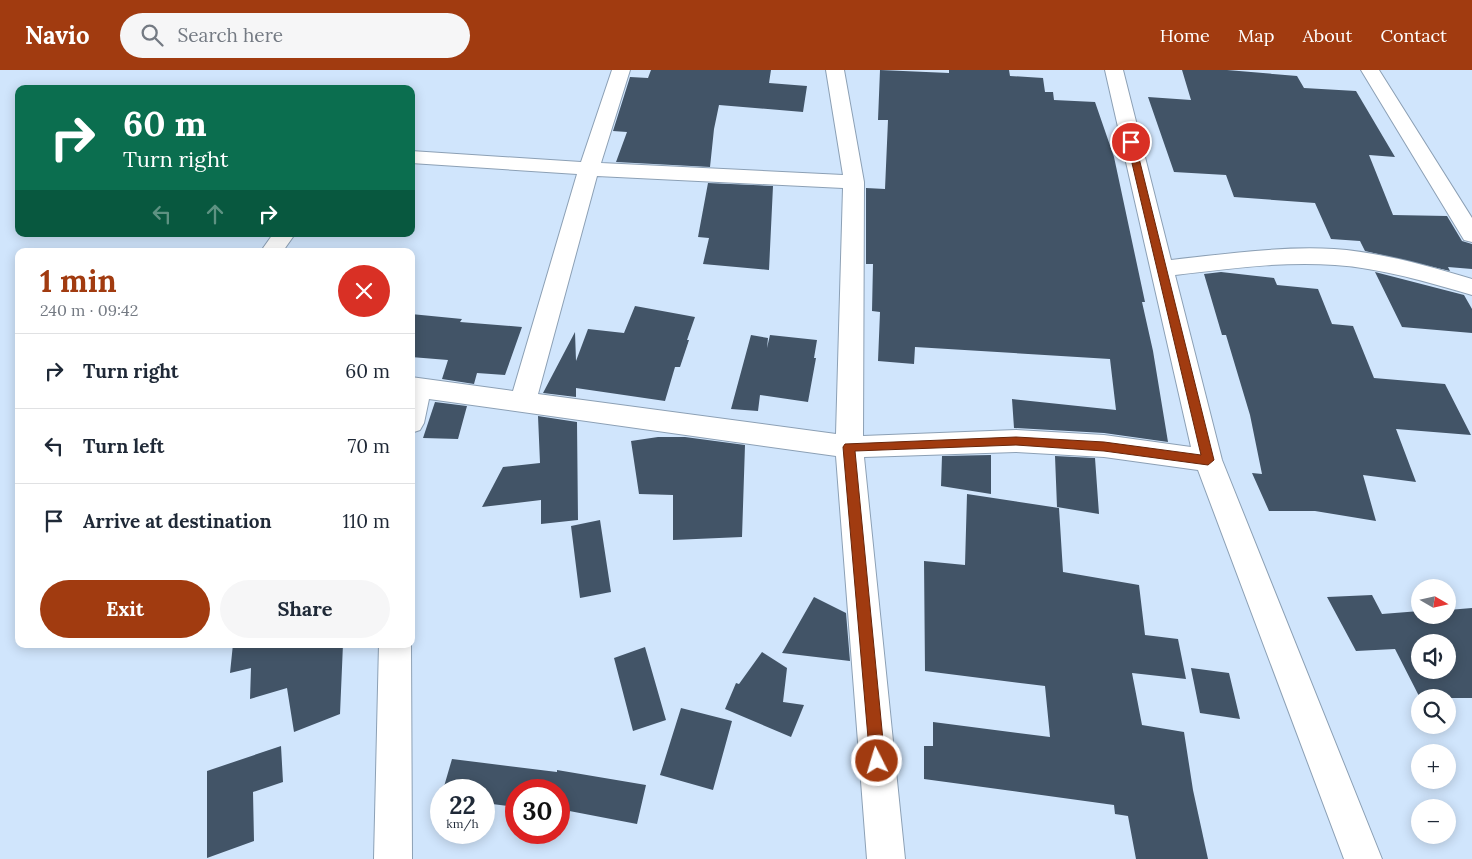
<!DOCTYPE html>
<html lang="en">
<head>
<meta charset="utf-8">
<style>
  body { margin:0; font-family:Lora,serif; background:#f6f6f7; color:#1f2937; height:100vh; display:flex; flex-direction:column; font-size:19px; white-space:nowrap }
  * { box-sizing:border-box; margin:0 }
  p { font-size:16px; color:#747a83 }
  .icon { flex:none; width:28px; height:28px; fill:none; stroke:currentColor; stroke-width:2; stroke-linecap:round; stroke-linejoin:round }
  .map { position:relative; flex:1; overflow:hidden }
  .side { position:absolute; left:15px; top:178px; width:400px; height:400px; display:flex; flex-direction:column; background:#fff; border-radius:10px; box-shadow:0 2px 12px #0003 }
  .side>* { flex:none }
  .guide { position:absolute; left:15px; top:15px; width:400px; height:152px; border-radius:10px; box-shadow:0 2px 12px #0003; background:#0b6e4f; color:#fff; overflow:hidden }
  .needle { width:32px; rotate:99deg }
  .tools { position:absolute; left:1411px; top:509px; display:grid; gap:10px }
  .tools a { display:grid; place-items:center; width:45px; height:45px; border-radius:50%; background:#fff; box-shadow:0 2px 12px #0003; font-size:25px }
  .speed { position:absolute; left:430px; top:709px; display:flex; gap:10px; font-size:25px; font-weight:700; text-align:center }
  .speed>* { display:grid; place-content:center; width:65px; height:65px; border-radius:50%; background:#fff; box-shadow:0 2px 12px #0003; line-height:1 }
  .speed small { font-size:12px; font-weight:400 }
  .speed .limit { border:8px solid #d22; background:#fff; color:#111 }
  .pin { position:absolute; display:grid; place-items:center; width:42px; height:42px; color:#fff; margin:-21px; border:2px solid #fff; border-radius:50%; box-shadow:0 1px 5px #0007 }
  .me { position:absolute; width:55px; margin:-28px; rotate:355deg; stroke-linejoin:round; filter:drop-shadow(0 0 4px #0008) }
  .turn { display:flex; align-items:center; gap:18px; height:105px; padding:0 25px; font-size:22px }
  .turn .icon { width:65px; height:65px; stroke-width:2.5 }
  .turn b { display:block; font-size:35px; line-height:42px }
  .lanes { display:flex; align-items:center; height:48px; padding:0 25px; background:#0003; justify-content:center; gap:25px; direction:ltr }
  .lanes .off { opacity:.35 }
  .round { display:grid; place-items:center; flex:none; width:52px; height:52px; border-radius:26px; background:#f6f6f7 }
  .head { display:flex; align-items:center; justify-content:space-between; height:85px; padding:0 25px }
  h1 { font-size:30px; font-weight:700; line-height:38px; color:#a13b10 }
  .cta { display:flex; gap:10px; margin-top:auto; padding:10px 25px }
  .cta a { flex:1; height:58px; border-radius:30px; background:#a13b10; color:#fff; font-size:20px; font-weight:700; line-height:58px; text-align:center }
  .cta a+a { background:#f6f6f7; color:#1f2937 }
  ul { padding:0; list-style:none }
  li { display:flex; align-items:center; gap:15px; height:75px; padding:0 25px; border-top:1px solid #e0e1e3 }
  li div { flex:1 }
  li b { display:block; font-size:19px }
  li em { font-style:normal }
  header { display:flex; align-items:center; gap:30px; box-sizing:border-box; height:70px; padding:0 25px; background:#a13b10; color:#fff }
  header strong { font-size:24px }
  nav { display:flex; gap:28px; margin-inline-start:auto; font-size:18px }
  .search { width:350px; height:45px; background:#f6f6f7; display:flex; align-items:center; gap:12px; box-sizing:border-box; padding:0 18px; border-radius:28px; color:#747a83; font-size:19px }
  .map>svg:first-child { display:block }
  .building { fill:#425467; fill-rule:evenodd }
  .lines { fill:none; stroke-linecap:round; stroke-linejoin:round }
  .minor-casing { stroke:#8ca0b5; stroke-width:2 }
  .minor { fill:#fff; fill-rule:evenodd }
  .route { fill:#a13b10; stroke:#69260a }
</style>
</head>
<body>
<header>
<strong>Navio</strong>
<div class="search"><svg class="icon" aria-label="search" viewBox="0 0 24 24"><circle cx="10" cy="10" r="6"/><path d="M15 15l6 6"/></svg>Search here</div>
<nav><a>Home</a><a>Map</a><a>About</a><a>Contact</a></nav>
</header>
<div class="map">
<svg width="1472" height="789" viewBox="0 0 1472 789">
  <rect width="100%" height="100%" fill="#d0e5fc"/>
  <path class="building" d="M651,0H771L769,13L807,16L803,42L719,35L714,59L710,97L616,92L627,62L613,61L630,7L648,8Z
    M880,0L949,3V0H1009L1010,6L1043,8L1045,22H1053L1054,30L1095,32L1114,87L1145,232H1142L1153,281L1168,372L1104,363L1014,358L1012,329L1116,340L1110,289L915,277L914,294L878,291L880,242L872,241L873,194H866V118L885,119L888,50H878Z
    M1182,0H1227L1297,6L1304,18L1356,21L1395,87L1369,85L1393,145L1447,146L1462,171L1472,174V199L1448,197L1450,201L1365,181L1360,171L1331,169L1315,133L1234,127L1226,105L1174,102L1148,27L1191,30Z
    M708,113L773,116L769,200L703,194L709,168L698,167Z
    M1221,202L1274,208L1277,215L1318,219L1332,254L1353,256L1374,308L1445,314L1471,365L1396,359L1416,412L1363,405L1376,451L1315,441H1269L1252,403L1262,404L1250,345L1226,265H1222L1204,204Z
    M1375,202L1464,225L1472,239V263L1402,257Z
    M635,236L695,247L687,270H689L680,297H675L665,331L576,318V327L543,323L575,262L576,291L588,259L624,263Z
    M411,244L462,249L460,252L522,257L505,305L477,303L474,314L442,309L448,290L411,287Z
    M751,265L768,268L767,278L770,265L817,270L814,288H816L808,332L760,325L758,341L731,339Z
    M435,332L467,336L458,369L423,368Z
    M538,346L577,352L578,450L541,454V430L482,437L503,397L540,393Z
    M658,367H685L745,375L742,467L673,470V425L639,424L631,371Z
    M991,385V424L941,416L942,386Z
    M1055,386L1095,388L1099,444L1057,437Z
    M967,424L1059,438L1063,502L1139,515L1145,565L1178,569L1186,609L1132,603L1142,655L1184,662L1193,720L1208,789H1136L1128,746L1115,744L1114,735L924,709V676H933V652L1050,667L1045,616L925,601L924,491L965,495Z
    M600,450L611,522L580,528L571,456Z
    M1372,525L1382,544L1420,541V545H1448V540L1472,538V628H1420L1395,579L1356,581L1327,527ZM1420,572H1448V600H1420Z
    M814,527L846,543L850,591L782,583Z
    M233,574H343L340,644L294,662L287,618L250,629L251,598L230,603Z
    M645,577L666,650L633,661L614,588Z
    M762,582L787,598L783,632L804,635L791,667L725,639L736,613L739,614Z
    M1191,598L1229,603L1240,649L1200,643Z
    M681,638L732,651L713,720L660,705Z
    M281,676L283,712L253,722L254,771L207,788V701Z
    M452,689L557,702V700L646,715L637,754L559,739V720H516V737L484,733V720H443Z"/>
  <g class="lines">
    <g class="minor-casing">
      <path id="minor" d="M612,0H630L601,93L843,105L826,0H844L864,112L863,366L1016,360L1104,365L1191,377L1105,0H1123L1171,190C1225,184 1280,176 1334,179C1380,182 1428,196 1472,209V225C1427,212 1381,198 1335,195C1281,191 1228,199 1175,205L1222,390L1382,789H1344L1198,400L1104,387L1016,382L864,387L905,789H867L836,386L429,329L424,353L420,360L411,363V307L513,321L577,104L411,93V81L581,92ZM597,106L843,118L836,364L538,324Z
        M1361,0H1379L1472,148V172L1464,170Z
        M273,164H295L283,181H261Z
        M379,574H411L412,789H374Z"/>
    </g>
    <use href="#minor" class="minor"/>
  </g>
  <path class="route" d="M1131,70L1135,72L1214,390L1208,395L1104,381L1016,375L855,381L885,691L882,696L877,698L872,696L870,691L843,377L845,374L1016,367L1104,372L1201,385L1127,72Z"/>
</svg>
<div class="tools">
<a><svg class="needle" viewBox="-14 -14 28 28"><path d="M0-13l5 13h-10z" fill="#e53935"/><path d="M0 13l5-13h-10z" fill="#747a83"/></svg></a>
<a><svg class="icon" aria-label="sound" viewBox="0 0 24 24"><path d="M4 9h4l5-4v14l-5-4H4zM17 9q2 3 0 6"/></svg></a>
<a><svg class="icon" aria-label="search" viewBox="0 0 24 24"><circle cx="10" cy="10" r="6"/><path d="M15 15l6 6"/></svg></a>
<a>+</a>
<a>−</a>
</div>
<div class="speed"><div>22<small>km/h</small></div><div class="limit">30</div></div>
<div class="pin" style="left:1131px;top:72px;background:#d93025"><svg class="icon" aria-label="arrive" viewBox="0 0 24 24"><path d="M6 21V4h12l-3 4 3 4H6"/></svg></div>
<svg class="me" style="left:877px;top:691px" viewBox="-20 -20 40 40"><circle r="17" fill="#a13b10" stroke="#fff" stroke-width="3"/><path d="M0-11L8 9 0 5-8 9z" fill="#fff"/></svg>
<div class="guide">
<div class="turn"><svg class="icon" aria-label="right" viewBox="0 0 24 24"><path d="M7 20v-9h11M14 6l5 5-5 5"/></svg><div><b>60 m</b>Turn right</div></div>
<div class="lanes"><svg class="icon off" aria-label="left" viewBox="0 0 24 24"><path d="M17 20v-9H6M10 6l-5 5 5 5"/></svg><svg class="icon off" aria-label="ahead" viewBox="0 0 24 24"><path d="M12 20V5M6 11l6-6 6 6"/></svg><svg class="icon" aria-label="right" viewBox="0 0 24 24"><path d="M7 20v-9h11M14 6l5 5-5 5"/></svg></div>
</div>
<section class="side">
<div class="head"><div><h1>1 min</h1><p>240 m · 09:42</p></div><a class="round" style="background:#d93025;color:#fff"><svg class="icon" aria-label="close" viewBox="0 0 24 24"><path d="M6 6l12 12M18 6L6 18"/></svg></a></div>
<ul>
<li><svg class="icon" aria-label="right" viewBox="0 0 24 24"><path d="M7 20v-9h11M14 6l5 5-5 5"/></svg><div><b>Turn right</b></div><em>60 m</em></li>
<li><svg class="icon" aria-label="left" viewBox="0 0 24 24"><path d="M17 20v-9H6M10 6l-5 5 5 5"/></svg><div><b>Turn left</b></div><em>70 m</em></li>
<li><svg class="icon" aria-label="arrive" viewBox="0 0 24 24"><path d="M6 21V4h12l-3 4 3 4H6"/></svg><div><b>Arrive at destination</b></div><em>110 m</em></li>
</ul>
<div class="cta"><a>Exit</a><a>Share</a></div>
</section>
</div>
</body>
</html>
